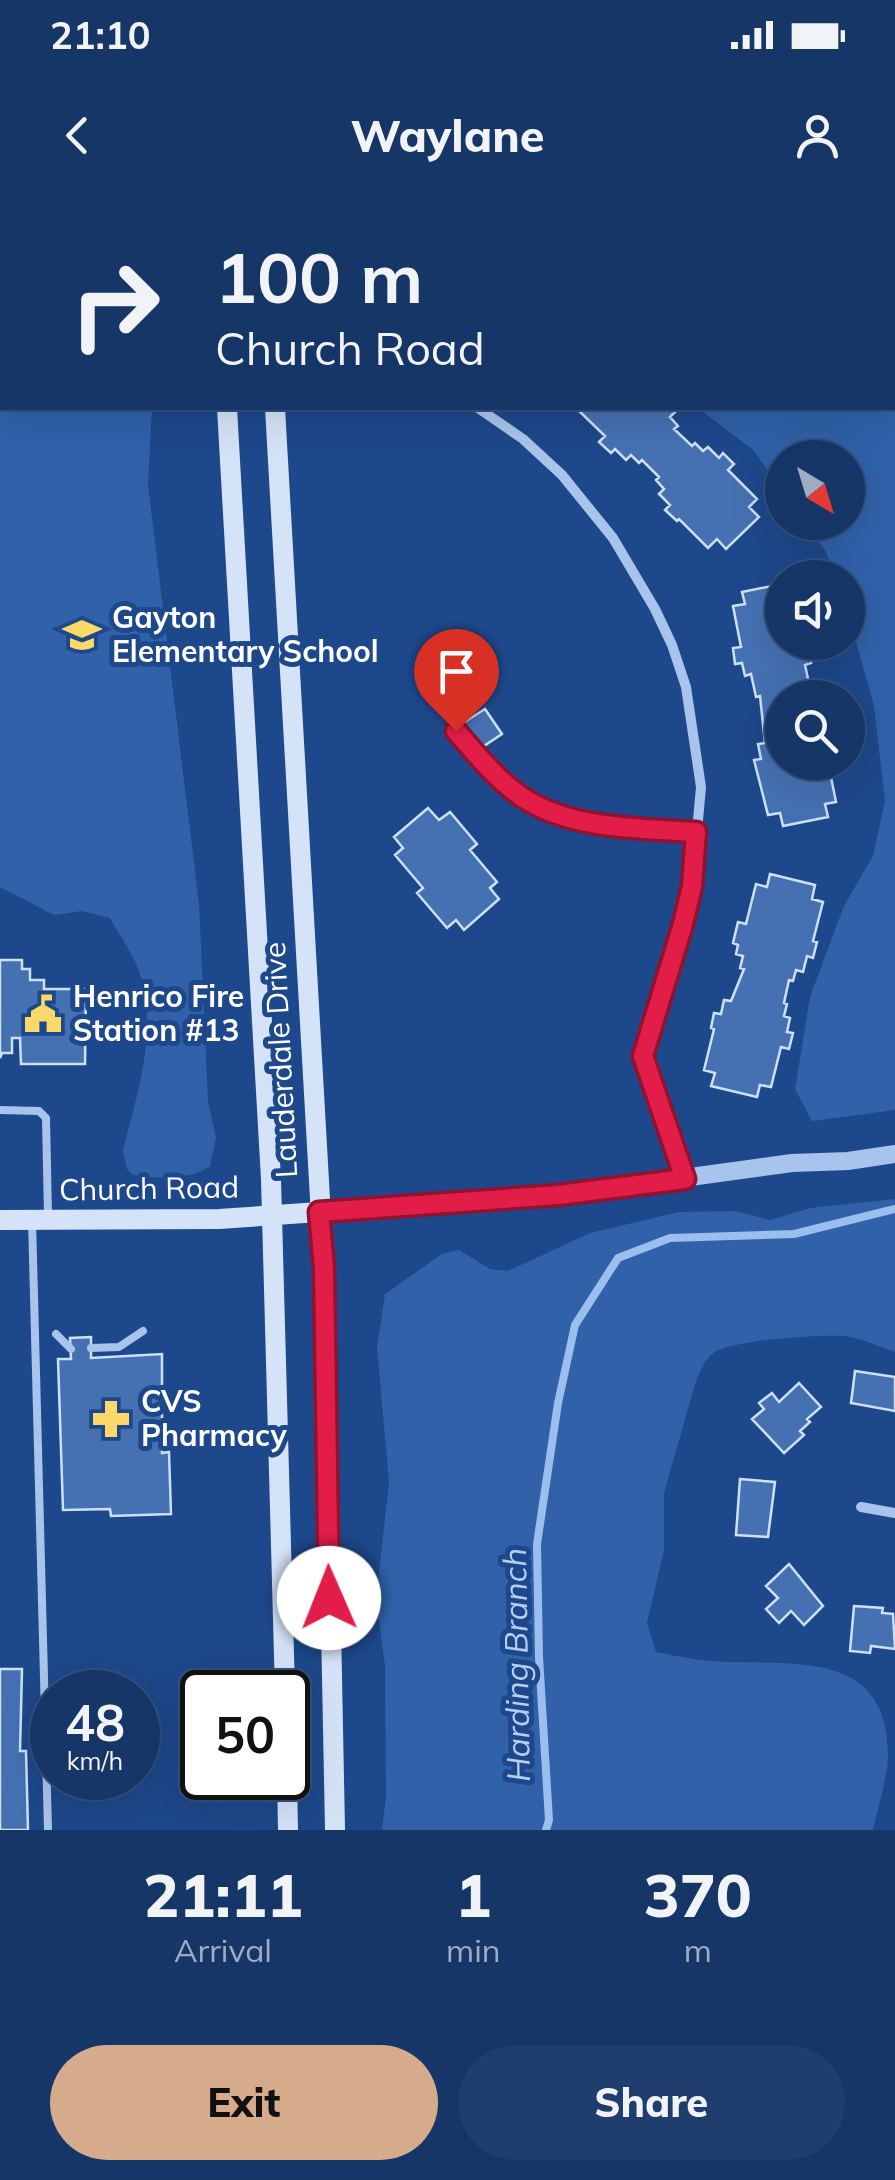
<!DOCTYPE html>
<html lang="en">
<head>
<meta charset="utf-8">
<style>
  body { margin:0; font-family:Mulish,sans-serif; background:#1f3e6e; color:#f1f3f6; height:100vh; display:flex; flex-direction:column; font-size:38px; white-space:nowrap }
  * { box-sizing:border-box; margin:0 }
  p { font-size:32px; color:#9eabc0 }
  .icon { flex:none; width:55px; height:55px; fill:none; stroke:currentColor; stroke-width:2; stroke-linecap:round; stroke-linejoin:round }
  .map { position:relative; height:1630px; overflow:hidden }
  .details { display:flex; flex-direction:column; background:#163668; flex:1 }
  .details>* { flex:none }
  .top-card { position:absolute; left:0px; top:0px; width:895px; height:210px; box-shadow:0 10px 40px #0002,0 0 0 2px #35507c; background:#163668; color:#f1f3f6; overflow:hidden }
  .needle { width:65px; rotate:142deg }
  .fabs { position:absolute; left:765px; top:240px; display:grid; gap:20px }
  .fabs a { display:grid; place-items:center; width:100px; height:100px; border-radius:50%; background:#163668; box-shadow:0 10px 40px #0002,0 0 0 2px #35507c; font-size:50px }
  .speed { position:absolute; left:30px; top:1470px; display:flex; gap:20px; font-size:50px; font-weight:700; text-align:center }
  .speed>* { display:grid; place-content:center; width:130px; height:130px; border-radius:50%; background:#163668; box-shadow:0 10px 40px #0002,0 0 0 2px #35507c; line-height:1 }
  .speed small { font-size:25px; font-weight:400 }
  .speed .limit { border:5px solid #111; border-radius:15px; background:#fff; color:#111 }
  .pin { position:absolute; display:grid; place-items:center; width:85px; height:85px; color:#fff; margin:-102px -42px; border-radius:50% 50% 50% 0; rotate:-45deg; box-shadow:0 0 10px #0007 }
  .pin .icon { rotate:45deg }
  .me { position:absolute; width:110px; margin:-55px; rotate:359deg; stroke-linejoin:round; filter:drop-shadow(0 0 8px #0008) }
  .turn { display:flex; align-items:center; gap:35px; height:210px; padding:0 50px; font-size:45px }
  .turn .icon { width:130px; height:130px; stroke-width:2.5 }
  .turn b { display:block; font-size:70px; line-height:85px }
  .eta { display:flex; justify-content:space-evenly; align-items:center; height:170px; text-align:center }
  .eta b { font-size:60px; font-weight:800; line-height:70px }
  .button { display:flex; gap:20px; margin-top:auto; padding:20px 50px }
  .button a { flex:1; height:115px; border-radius:60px; background:#d6ab8b; color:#111; font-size:40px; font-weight:800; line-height:115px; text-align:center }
  .button a+a { background:#1f3e6e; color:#f1f3f6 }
  .status { display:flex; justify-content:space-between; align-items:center; height:70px; padding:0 50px; background:#163668; direction:ltr }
  .status svg { height:28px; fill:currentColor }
  header { display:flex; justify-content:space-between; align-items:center; height:130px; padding:0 50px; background:#163668; font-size:45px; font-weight:800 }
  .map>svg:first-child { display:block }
  .green { fill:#3061a9 }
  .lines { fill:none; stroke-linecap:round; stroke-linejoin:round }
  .stream { stroke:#9cbeee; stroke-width:8 }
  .building { fill:#4571b3; stroke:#cee0f9; stroke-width:2.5 }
  .service { stroke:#a9c4ec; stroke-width:8 }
  .minor { stroke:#a9c4ec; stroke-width:10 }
  .tertiary { stroke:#a9c4ec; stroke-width:18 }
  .secondary { stroke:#d5e3f9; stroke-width:20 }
  .route-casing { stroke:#92132f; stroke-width:25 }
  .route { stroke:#e11d48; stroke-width:18 }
  .labels { text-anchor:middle; stroke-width:10; stroke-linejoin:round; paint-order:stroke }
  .poi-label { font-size:30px; font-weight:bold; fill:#fff; stroke:#1d488b; text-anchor:start }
  .street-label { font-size:30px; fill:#fff; stroke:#1d488b }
  .water-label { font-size:32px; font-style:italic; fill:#b5cef3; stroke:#1d488b }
</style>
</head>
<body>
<div class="status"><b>21:10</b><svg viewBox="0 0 49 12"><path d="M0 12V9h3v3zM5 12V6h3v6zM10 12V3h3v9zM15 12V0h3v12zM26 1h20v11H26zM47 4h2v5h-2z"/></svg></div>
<header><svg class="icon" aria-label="back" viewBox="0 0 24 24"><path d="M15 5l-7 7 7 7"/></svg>Waylane<svg class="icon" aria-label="person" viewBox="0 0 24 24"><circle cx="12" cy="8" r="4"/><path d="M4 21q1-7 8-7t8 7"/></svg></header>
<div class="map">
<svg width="895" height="1630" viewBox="0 0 895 1630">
  <rect width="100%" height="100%" fill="#1d488b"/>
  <path class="green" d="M0,91L2,208H152L148,285L199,704L208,901L216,938L210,966C190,981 157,978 133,975L127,969L123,951C137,894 161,824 137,766C130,749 118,733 110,718L82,711L54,715L0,687Z
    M895,107V910L812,921L795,889L810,797L844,706L873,656L885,601L874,506L848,414V378L835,377L826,352L805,323L848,322V258H782V290L753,250L698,208H892Z
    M895,999V1152C879,1147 859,1137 843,1136C819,1134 729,1140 712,1154C704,1160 700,1173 696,1181L664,1293V1350L647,1423L656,1452C680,1457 707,1462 733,1462C805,1464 887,1455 888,1554C888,1578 878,1606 873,1630H382L386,1596L385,1466L376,1399L389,1282L377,1148L385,1094L442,1054L459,1050L490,1069L508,1071L590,1033L679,1012L735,1011L770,1020L810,1008Z"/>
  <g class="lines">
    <path class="stream" d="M655,0L656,2
      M892,166L895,167
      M546,1630L549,1620L539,1457L537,1344L558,1203L575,1125L618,1058L670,1038L794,1034L895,1009"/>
  </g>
  <path class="building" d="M576,208H670L675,212L670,217L678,226L674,229L692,246L695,243L703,251L708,247L719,258L723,253L734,264L728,270L757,299L749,307L759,317L726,349L717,339L708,348L679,319L677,321L665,310L670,305L659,294L664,289L656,280L659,277L642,260L639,263L631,255L626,260L615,249L611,253L599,242L605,236Z
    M782,384V442H814L816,449L809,450L811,463L805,465L810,488L805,489L807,498H782V562H828L836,602L825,604L828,617L783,626L780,613L768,615L754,560L761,559L758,544L765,543L760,496L756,497L751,474L745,476L742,463L735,464L733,448L741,447L733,406L745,404L742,392Z
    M485,509L502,534L478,550L460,525Z
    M428,608L439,620L450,612L477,644L470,650L497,682L490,688L499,699L464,730L456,720L447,728L417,693L423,688L395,655L403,648L394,637Z
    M770,674L815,685L812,699L823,702L813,741L817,742L813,758L807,756L803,772L796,770L793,781L789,780L784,803L787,804L784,816L790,818L787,832L793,833L789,849L781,847L771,887L760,885L757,897L711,886L715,873L704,870L714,829L711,828L714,813L721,814L724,800L731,801L744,769L740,768L743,756L736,754L738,745L733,743L738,722L746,724L756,684L767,687Z
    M0,760H22V769H30V780H44V789H86L85,864H21L20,838H12V853H2L0,858Z
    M91,1137V1158L162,1154V1253L169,1252L171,1314L111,1316L110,1309L63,1310L58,1159H71L70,1138Z
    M855,1171L895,1177V1211L851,1203Z
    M799,1183L821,1207L807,1219L810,1222L800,1231L804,1235L784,1253L752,1219L764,1209L759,1203L772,1193L779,1202Z
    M740,1279L775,1282L768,1337L736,1335Z
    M789,1364L823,1406L804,1425L791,1411L779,1423L766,1409L778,1398L766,1386Z
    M854,1406L883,1408L882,1413L893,1414L895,1449L871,1446L870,1453L850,1451Z
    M0,1469H22L20,1551H26L28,1630H0Z"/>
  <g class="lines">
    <path class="service" d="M0,910L39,911L46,918L48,1016
      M32,1020L48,1630
      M56,1134L71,1149
      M91,1148L119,1147L143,1131"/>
    <path class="minor" d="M335,0L336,2
      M764,2L770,0
      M478,208L523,239L562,275L613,338L655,409L672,445L686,487L701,587L692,686L674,763L643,856L685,979
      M457,531C477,555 496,579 522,597C571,630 640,628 696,632
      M861,1307L895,1313"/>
    <path class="tertiary" d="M319,1012L559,995L792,963L848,961L895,954"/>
    <path class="secondary" d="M215,0V2
      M263,0L264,2
      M227,208L271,979L285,1492
      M275,208L324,1069L335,1630
      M0,1020L219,1019L319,1012
      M287,1578L288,1630"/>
  </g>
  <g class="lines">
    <g class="route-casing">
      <path id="route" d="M329,1398L324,1068L319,1012L558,995L685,979L643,856L683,724L692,686L696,632C640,628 571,630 522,597C496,579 477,555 456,531"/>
    </g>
    <use href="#route" class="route"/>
  </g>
  <defs>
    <g id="school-bare" transform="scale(3)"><path d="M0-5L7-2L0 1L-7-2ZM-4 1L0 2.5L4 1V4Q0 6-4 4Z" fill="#fcd868" stroke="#1d488b" stroke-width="2.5" paint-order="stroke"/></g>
    <g id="civic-bare" transform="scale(3)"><path d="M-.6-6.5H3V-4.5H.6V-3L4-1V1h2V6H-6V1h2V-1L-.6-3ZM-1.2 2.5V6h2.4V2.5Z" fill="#fcd868" stroke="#1d488b" stroke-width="2.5" paint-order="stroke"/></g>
    <g id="pharmacy-bare" transform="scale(3)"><path d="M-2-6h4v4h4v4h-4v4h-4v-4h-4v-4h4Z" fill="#fcd868" stroke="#1d488b" stroke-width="2.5" paint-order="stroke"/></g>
  </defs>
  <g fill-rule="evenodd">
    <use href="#school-bare" x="82" y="435"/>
    <use href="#civic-bare" x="43" y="814"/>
    <use href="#pharmacy-bare" x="111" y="1219"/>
  </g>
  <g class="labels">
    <g class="poi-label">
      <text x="112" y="428">Gayton<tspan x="112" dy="34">Elementary School</tspan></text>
      <text x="73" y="807">Henrico Fire<tspan x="73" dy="34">Station #13</tspan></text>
      <text x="141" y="1212">CVS<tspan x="141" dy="34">Pharmacy</tspan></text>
    </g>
    <g class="street-label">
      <text transform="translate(281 860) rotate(-93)" y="10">Lauderdale Drive</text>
      <text transform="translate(149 989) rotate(-1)" y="10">Church Road</text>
    </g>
    <g class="water-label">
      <text transform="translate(517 1465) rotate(-91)" y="11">Harding Branch</text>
    </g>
  </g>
</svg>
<div class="fabs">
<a><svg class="needle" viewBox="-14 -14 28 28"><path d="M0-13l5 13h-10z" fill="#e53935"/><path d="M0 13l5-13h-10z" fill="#9eabc0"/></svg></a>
<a><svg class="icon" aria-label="sound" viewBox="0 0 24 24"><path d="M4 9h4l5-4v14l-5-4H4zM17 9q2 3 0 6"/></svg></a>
<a><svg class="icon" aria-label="search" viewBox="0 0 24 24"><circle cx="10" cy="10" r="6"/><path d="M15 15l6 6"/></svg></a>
</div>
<div class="speed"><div>48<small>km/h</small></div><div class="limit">50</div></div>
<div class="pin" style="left:456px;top:531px;background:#d93025"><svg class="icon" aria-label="arrive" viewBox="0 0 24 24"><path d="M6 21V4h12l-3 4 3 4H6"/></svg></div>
<svg class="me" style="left:329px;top:1398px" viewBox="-20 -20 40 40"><circle r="19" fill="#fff"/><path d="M0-13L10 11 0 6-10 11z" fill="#e11d48"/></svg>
<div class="top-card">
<div class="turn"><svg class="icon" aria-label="right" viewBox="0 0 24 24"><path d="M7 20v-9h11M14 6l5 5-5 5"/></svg><div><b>100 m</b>Church Road</div></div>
</div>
</div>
<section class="details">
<div class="eta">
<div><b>21:11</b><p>Arrival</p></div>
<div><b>1</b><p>min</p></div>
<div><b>370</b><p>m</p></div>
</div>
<div class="button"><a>Exit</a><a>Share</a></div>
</section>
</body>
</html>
